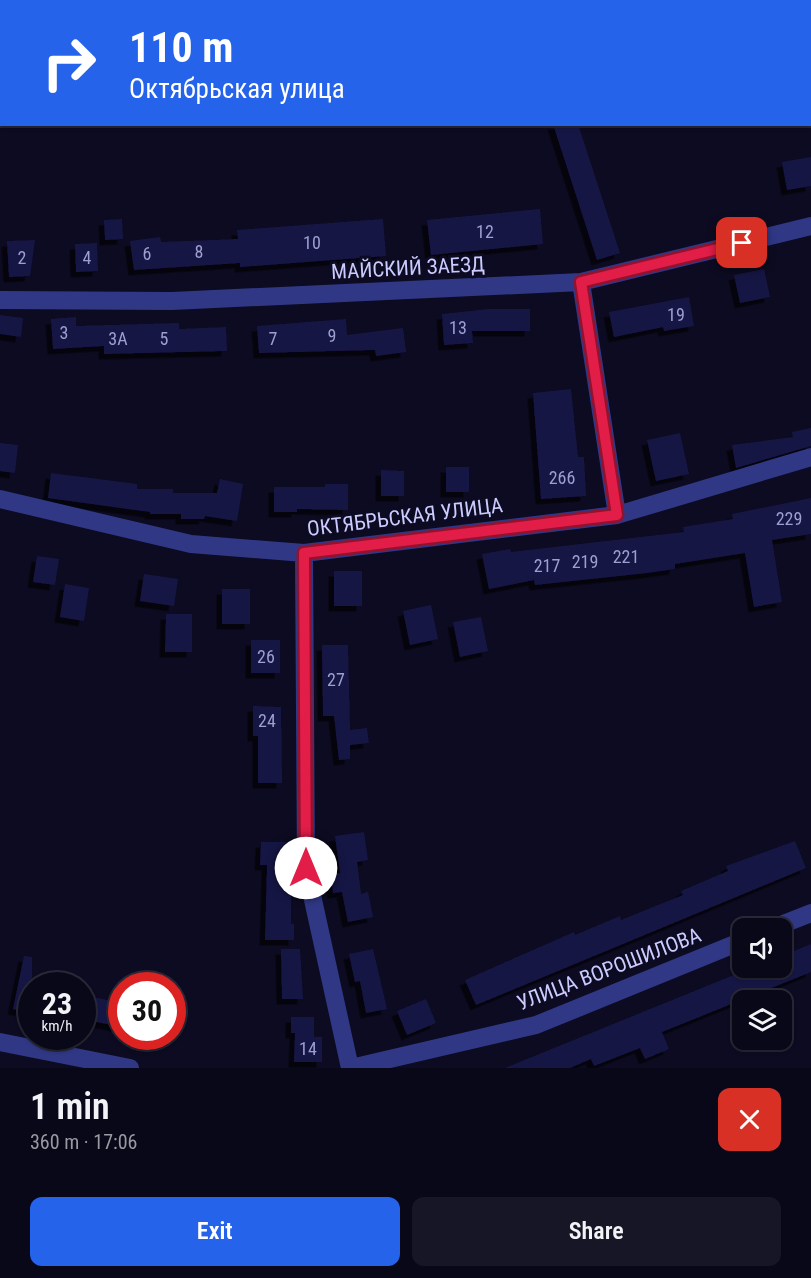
<!DOCTYPE html>
<html lang="en">
<head>
<meta charset="utf-8">
<style>
  body { margin:0; font-family:"Roboto Condensed",sans-serif; background:#171626; color:#f1f3f6; height:100vh; display:flex; flex-direction:column; font-size:22px; white-space:nowrap }
  * { box-sizing:border-box; margin:0 }
  p { font-size:20px; color:#999aa2 }
  .icon { flex:none; width:33px; height:33px; fill:none; stroke:currentColor; stroke-width:2; stroke-linecap:round; stroke-linejoin:round }
  .map { position:relative; height:1068px; overflow:hidden }
  .panel { display:flex; flex-direction:column; background:#090819; flex:1 }
  .panel>* { flex:none }
  .banner { position:absolute; left:0px; top:0px; width:812px; height:126px; box-shadow:0 2px 4px #0004,0 0 0 2px #292938; background:#2563eb; color:#fff; overflow:hidden }
  .buttons { position:absolute; left:732px; top:918px; display:grid; gap:12px }
  .buttons a { display:grid; place-items:center; width:60px; height:60px; border-radius:12px; background:#090819; box-shadow:0 2px 4px #0004,0 0 0 2px #292938; font-size:30px }
  .speed { position:absolute; left:18px; top:972px; display:flex; gap:12px; font-size:30px; font-weight:700; text-align:center }
  .speed>* { display:grid; place-content:center; width:78px; height:78px; border-radius:50%; background:#090819; box-shadow:0 2px 4px #0004,0 0 0 2px #292938; line-height:1 }
  .speed small { font-size:15px; font-weight:400 }
  .speed .limit { border:9px solid #d22; background:#fff; color:#111 }
  .pin { position:absolute; display:grid; place-items:center; width:51px; height:51px; color:#fff; margin:-26px; border-radius:12px; box-shadow:0 3px 9px #0006 }
  .me { position:absolute; width:66px; margin:-33px; rotate:0deg; stroke-linejoin:round; filter:drop-shadow(0 0 4px #0008) }
  .turn { display:flex; align-items:center; gap:21px; height:126px; padding:0 30px; font-size:27px }
  .turn .icon { width:78px; height:78px; stroke-width:2.5 }
  .turn b { display:block; font-size:42px; line-height:51px }
  .round { display:grid; place-items:center; flex:none; width:63px; height:63px; border-radius:12px; background:#171626 }
  .head { display:flex; align-items:center; justify-content:space-between; height:102px; padding:0 30px }
  h1 { font-size:36px; font-weight:600; line-height:45px }
  .action { display:flex; gap:12px; margin-top:auto; padding:12px 30px }
  .action a { flex:1; height:69px; border-radius:12px; background:#2563eb; color:#fff; font-size:24px; font-weight:600; line-height:69px; text-align:center }
  .action a+a { background:#171626; color:#f1f3f6 }
  .map>svg:first-child { display:block }
  .building { fill:#181544; filter:url(#shadow) }
  .lines { fill:none; stroke-linecap:round; stroke-linejoin:round }
  .minor { stroke:#303886; stroke-width:18 }
  .route-casing { stroke:#92132f; stroke-width:15 }
  .route { stroke:#e11d48; stroke-width:10 }
  .labels { text-anchor:middle; stroke-width:6; stroke-linejoin:round; paint-order:stroke }
  .number-label { font-size:18px; fill:#9e9ed0 }
  .street-label { font-size:21px; fill:#cbcbff; stroke:#0c0b21 }
</style>
</head>
<body>
<div class="map">
<svg width="811" height="1068" viewBox="0 0 811 1068">
  <defs>
    <filter id="shadow"><feDropShadow dx="-5.5" dy="5.5" stdDeviation="0" flood-color="#0009"/></filter>
  </defs>
  <rect width="100%" height="100%" fill="#0c0b21"/>
  <path class="building" d="M553,124H578L620,253L597,260Z
    M811,157V186L787,190L782,162Z
    M540,209L543,244L431,255L427,220Z
    M122,219L123,239L105,240L104,220Z
    M383,219L386,256L240,267V263L134,270L130,241L160,237L161,242L238,239L237,230Z
    M35,240L30,276L9,277L7,241Z
    M97,243L98,271L76,272L75,244Z
    M764,269L770,297L740,303L734,275Z
    M689,297L694,326L664,331L663,327L614,337L609,312Z
    M489,309H530V331H472L473,343L444,345L442,314Z
    M0,315L23,318L21,337L0,334Z
    M76,317V326L179,323V329L226,327L227,351L104,354V346L53,349L51,319Z
    M346,319L347,335L403,328L406,352L376,356L375,350L259,353L257,326Z
    M571,389L578,457H584L586,496L541,499L533,393Z
    M811,428V446L736,468L732,445L793,437L792,432Z
    M680,433L689,474L656,481L647,440Z
    M0,443L18,445L15,473L0,471Z
    M446,467H469V492H446Z
    M381,470L404,471V496H381Z
    M51,473L137,484V489H173V493H217L220,479L243,484L237,521L205,516L204,519H181V514H150V512L48,498Z
    M325,484H348V510L297,509V512H274V487H325Z
    M811,498V534L772,540L782,602L754,607L745,553L675,564V569L647,573L535,585L534,580L489,589L482,554L510,549L511,552L684,532L683,527L733,519L732,514Z
    M37,556L59,559L55,585L33,582Z
    M334,571H362V606H334Z
    M144,574L178,579L174,606L140,601Z
    M65,584L89,588L84,621L60,617Z
    M222,589H250V624H222Z
    M431,605L438,639L410,645L403,611Z
    M166,614H192V652H165Z
    M481,617L488,651L460,657L453,622Z
    M251,640H280V673H251Z
    M322,645H348L350,730L367,728L369,743L350,745V759L339,760L334,716H323Z
    M253,706L281,707L282,783H258V736H253Z
    M364,832L368,860L357,862L361,894L368,892L373,917L348,922L342,892L333,893L331,874L340,873L335,836Z
    M795,841L806,868L476,1005L465,980L574,932L575,935L620,916L621,920L683,895L681,891L728,871L726,866Z
    M261,842H286V884H291V924H294V940H265L267,865H260Z
    M811,944V972L662,1032L669,1049L645,1059L640,1048L594,1066L591,1059L570,1068H505L751,968H782V956Z
    M281,949H300L303,999H282Z
    M373,949L387,1009L366,1013L360,981L355,982L349,954Z
    M24,956L32,957V1013L13,1009Z
    M82,995L122,1003V1027L82,1019Z
    M426,999L436,1023L407,1035L397,1011Z
    M291,1017H314V1037H322V1062H294L295,1033H291Z"/>
  <g class="lines">
    <path class="minor" d="M581,282L617,515
      M0,300L172,301L581,282L811,226
      M0,499L191,544L304,553L617,515L811,457
      M304,553L306,868L350,1068
      M773,928L811,913
      M0,1042L130,1068
      M351,1068L536,1025L742,941"/>
  </g>
  <g class="lines">
    <g class="route-casing">
      <path id="route" d="M306,868L304,553L617,515L581,282L742,243"/>
    </g>
    <use href="#route" class="route"/>
  </g>
  <g class="labels">
    <g class="number-label">
      <text x="485" y="238">12</text>
      <text x="312" y="249">10</text>
      <text x="199" y="258">8</text>
      <text x="147" y="260">6</text>
      <text x="22" y="264">2</text>
      <text x="87" y="264">4</text>
      <text x="676" y="321">19</text>
      <text x="458" y="334">13</text>
      <text x="64" y="339">3</text>
      <text x="332" y="342">9</text>
      <text x="118" y="345">3А</text>
      <text x="164" y="345">5</text>
      <text x="273" y="345">7</text>
      <text x="562" y="484">266</text>
      <text x="789" y="525">229</text>
      <text x="626" y="563">221</text>
      <text x="585" y="568">219</text>
      <text x="547" y="572">217</text>
      <text x="266" y="663">26</text>
      <text x="336" y="686">27</text>
      <text x="267" y="727">24</text>
      <text x="308" y="1055">14</text>
    </g>
    <g class="street-label">
      <text transform="translate(408 268) rotate(-3)" y="7">МАЙСКИЙ ЗАЕЗД</text>
      <text transform="translate(405 517) rotate(-7)" y="7">ОКТЯБРЬСКАЯ УЛИЦА</text>
      <text transform="translate(609 969) rotate(-21)" y="7">УЛИЦА ВОРОШИЛОВА</text>
    </g>
  </g>
</svg>
<div class="buttons">
<a><svg class="icon" aria-label="sound" viewBox="0 0 24 24"><path d="M4 9h4l5-4v14l-5-4H4zM17 9q2 3 0 6"/></svg></a>
<a><svg class="icon" aria-label="layers" viewBox="0 0 24 24"><path d="M12 4l9 5-9 5-9-5zM3 14l9 5 9-5"/></svg></a>
</div>
<div class="speed"><div>23<small>km/h</small></div><div class="limit">30</div></div>
<div class="pin" style="left:742px;top:243px;background:#d93025"><svg class="icon" aria-label="arrive" viewBox="0 0 24 24"><path d="M6 21V4h12l-3 4 3 4H6"/></svg></div>
<svg class="me" style="left:306px;top:868px" viewBox="-20 -20 40 40"><circle r="19" fill="#fff"/><path d="M0-13L10 11 0 6-10 11z" fill="#e11d48"/></svg>
<div class="banner">
<div class="turn"><svg class="icon" aria-label="right" viewBox="0 0 24 24"><path d="M7 20v-9h11M14 6l5 5-5 5"/></svg><div><b>110 m</b>Октябрьская улица</div></div>
</div>
</div>
<section class="panel">
<div class="head"><div><h1>1 min</h1><p>360 m · 17:06</p></div><a class="round" style="background:#d93025;color:#fff"><svg class="icon" aria-label="close" viewBox="0 0 24 24"><path d="M6 6l12 12M18 6L6 18"/></svg></a></div>
<div class="action"><a>Exit</a><a>Share</a></div>
</section>
</body>
</html>
